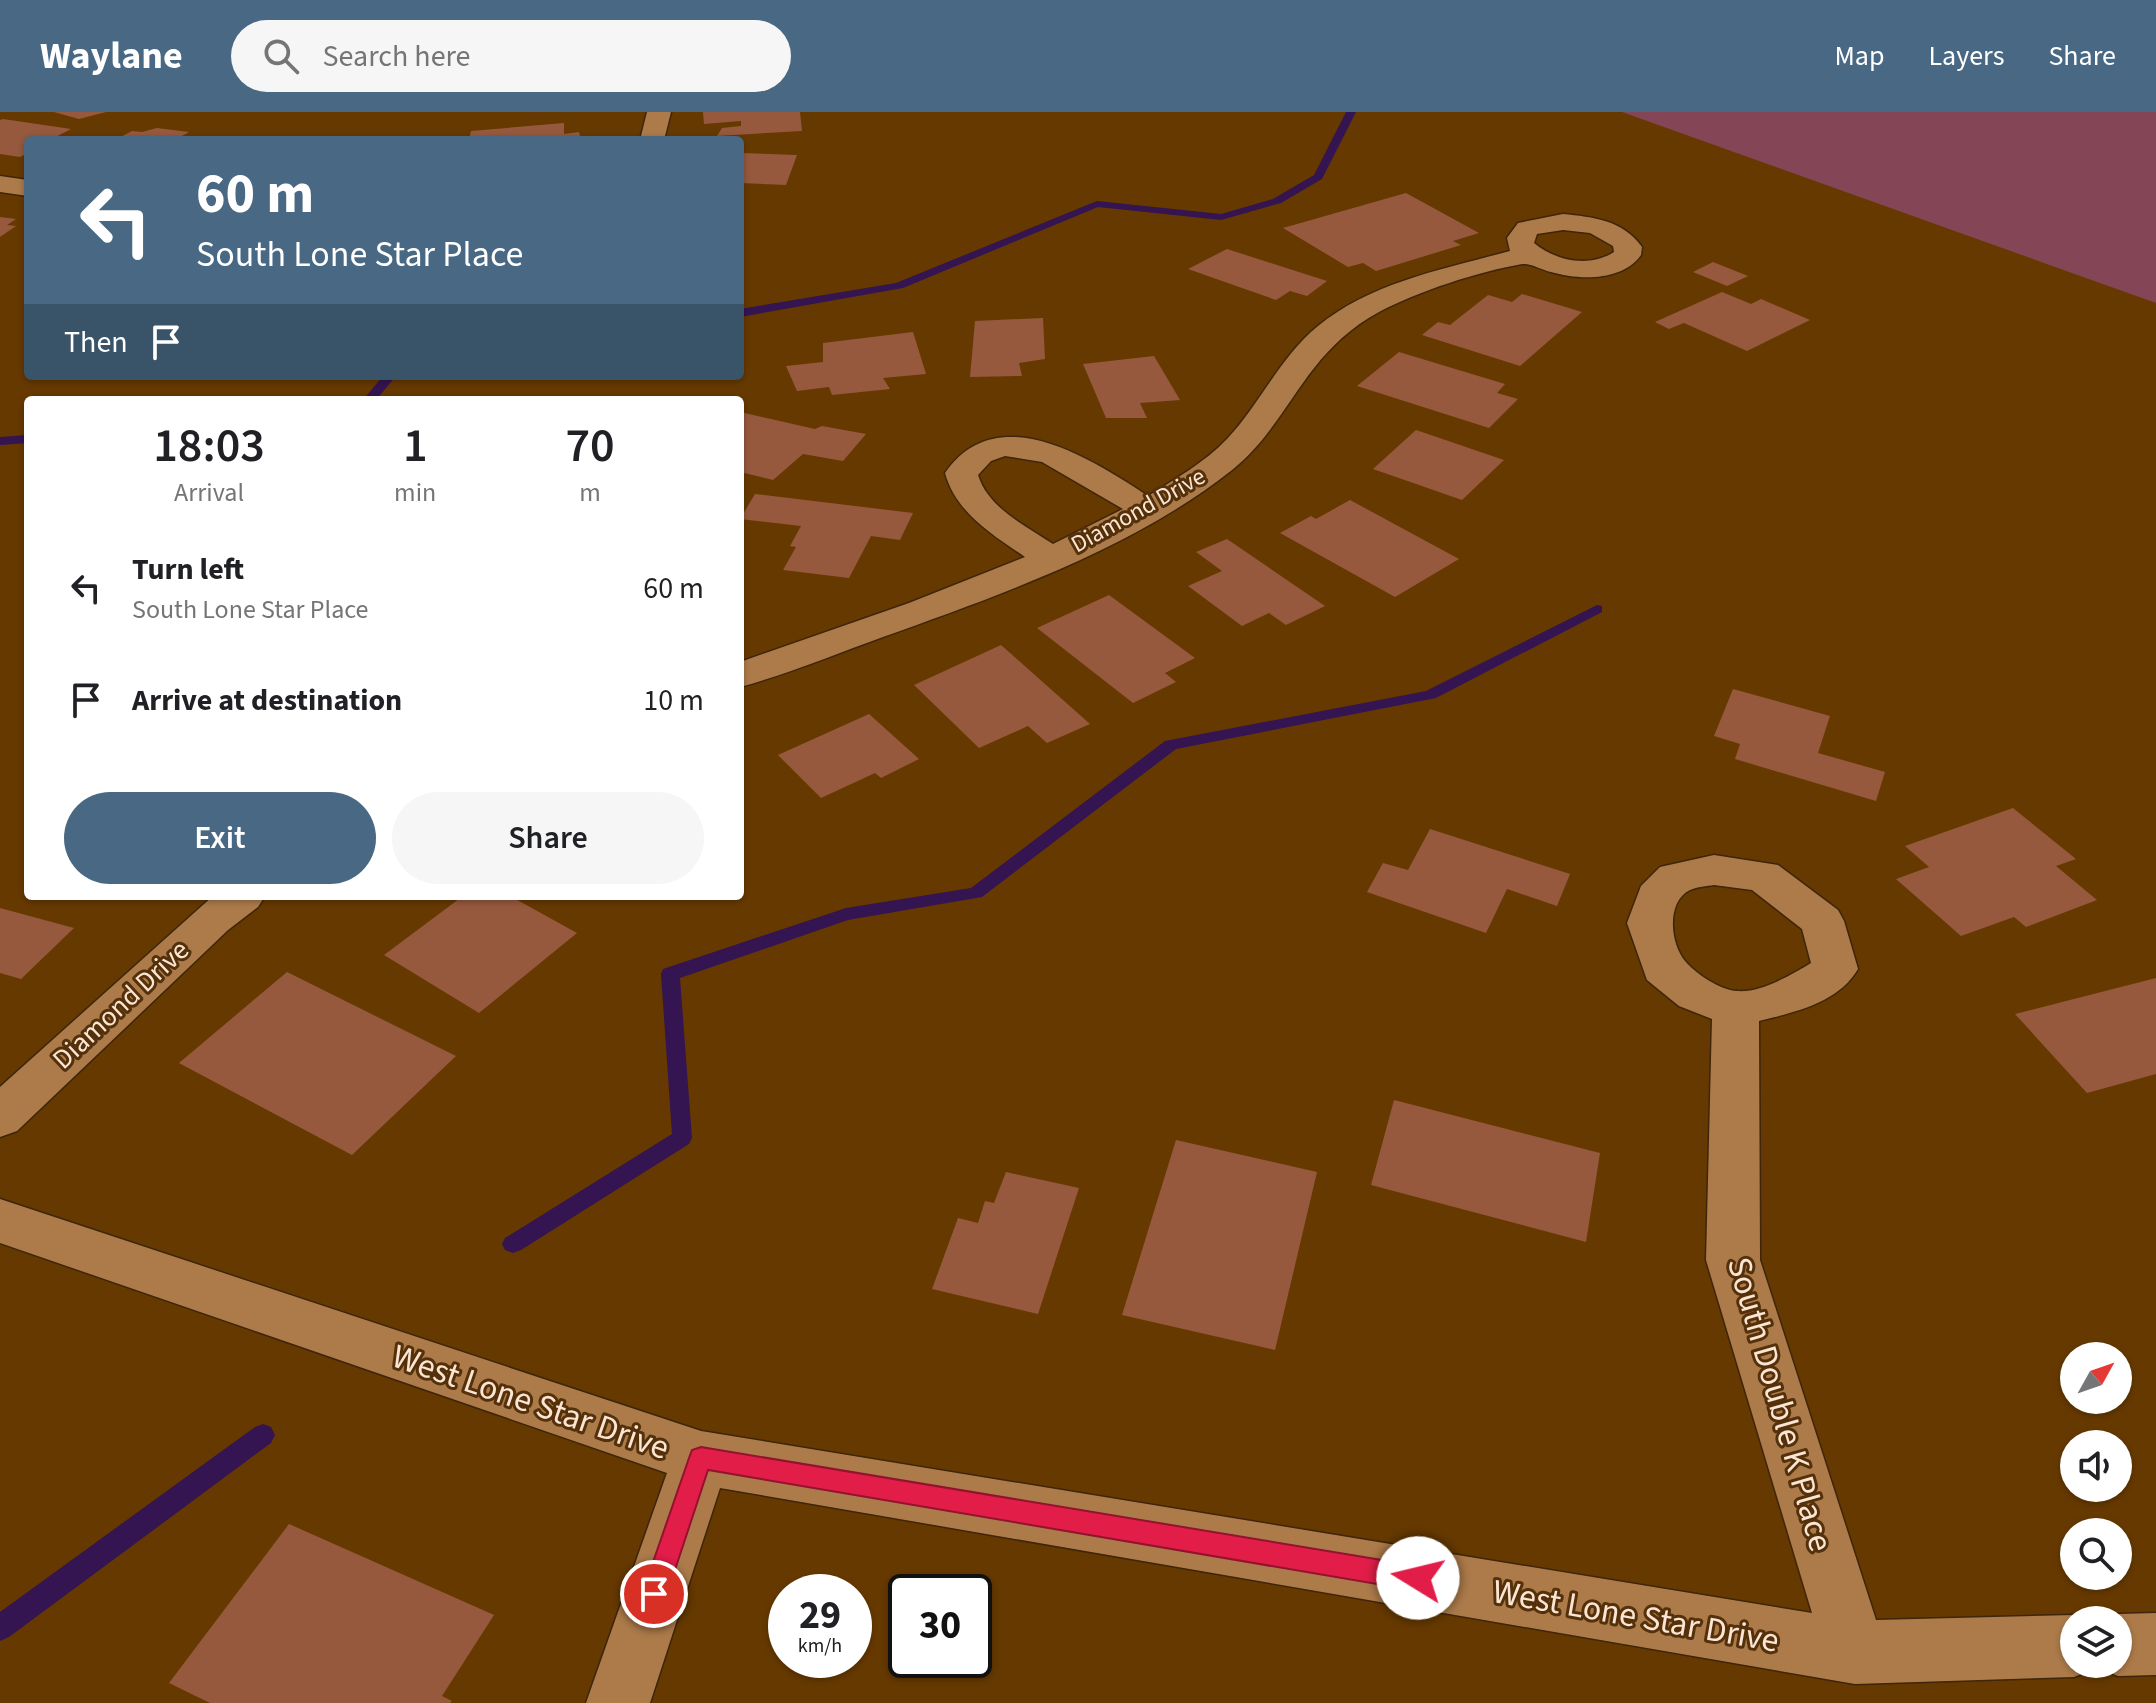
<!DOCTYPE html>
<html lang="en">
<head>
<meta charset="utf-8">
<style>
  body { margin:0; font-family:"Source Sans 3",sans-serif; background:#f6f6f6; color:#202124; height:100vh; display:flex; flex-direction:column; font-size:30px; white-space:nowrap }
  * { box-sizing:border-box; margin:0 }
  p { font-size:26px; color:#757577 }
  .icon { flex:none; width:44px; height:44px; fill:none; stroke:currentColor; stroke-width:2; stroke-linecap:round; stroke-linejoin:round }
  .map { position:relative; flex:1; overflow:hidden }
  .side { position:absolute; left:24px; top:284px; width:720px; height:504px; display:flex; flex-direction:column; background:#fff; border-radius:8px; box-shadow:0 2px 6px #0004 }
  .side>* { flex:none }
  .guide { position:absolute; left:24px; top:24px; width:720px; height:244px; border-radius:8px; box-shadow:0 2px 6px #0004; background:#486883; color:#fff; overflow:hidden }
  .needle { width:52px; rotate:50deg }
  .tools { position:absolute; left:2060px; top:1230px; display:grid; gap:16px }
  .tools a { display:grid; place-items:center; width:72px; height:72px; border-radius:50%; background:#fff; box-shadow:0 2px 6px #0004; font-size:40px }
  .speed { position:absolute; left:768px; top:1462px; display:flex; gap:16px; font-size:40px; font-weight:700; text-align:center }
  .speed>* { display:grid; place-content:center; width:104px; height:104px; border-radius:50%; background:#fff; box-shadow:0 2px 6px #0004; line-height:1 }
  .speed small { font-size:20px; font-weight:400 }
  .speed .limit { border:4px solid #111; border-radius:12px; background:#fff; color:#111 }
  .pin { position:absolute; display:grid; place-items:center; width:68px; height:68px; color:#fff; margin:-34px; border:4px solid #fff; border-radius:50%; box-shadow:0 2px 8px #0007 }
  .me { position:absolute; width:88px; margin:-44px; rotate:279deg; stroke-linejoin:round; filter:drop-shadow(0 0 6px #0008) }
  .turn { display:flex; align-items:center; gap:28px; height:168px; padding:0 40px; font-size:36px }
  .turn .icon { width:104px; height:104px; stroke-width:2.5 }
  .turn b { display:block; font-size:56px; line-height:68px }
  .then { display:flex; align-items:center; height:76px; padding:0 40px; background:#0003; gap:16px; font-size:30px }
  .eta { display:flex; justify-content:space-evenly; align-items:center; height:136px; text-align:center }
  .eta b { font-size:48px; font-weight:600; line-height:56px }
  .action { display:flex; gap:16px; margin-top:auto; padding:16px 40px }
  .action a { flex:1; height:92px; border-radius:48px; background:#486883; color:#fff; font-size:32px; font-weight:600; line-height:92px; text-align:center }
  .action a+a { background:#f6f6f6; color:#202124 }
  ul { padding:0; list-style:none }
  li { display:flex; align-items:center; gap:24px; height:112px; padding:0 40px }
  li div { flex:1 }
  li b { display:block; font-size:30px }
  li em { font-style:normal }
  header { display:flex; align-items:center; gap:48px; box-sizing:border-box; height:112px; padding:0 40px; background:#486883; color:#fff }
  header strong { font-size:38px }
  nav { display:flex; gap:44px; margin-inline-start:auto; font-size:28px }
  .search { width:560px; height:72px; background:#f6f6f6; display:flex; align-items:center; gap:20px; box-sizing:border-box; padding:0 28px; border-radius:44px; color:#757577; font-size:30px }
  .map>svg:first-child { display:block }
  .green { fill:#844556 }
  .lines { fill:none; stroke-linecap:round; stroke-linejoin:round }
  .stream { fill:#341451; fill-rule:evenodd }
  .building { fill:#96593e }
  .minor-casing { stroke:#3e250b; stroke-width:3 }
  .minor { fill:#ad7b4a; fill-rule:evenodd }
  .route { fill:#e11d48; stroke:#92132f; stroke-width:2 }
  .labels { text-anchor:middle; stroke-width:6; stroke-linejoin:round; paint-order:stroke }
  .far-street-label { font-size:24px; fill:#fce5d2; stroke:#54310a }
  .street-label { font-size:28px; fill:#fce5d2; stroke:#54310a }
  .near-street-label { font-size:34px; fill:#fce5d2; stroke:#54310a }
</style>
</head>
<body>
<header>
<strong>Waylane</strong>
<div class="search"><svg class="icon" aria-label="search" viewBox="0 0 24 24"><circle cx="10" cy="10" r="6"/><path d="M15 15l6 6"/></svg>Search here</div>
<nav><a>Map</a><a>Layers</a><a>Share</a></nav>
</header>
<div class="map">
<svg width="2156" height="1591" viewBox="0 0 2156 1591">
  <rect width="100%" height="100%" fill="#663900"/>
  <path class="green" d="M1622,0H2156V191Z"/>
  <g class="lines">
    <path class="stream" d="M1346,0H1356L1322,67L1281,91L1221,108L1098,95L903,176L740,205V197L896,171L1097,89L1221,102L1273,87L1314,63Z
      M383,264H396L376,288H363Z
      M28,323V331L0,333V325Z
      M1597,493L1602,494V500L1436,586L1176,637L982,785L848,808L680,866L692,1026L689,1032L521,1138L513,1141L505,1138L502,1132L505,1126L672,1022L661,862L663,857L846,796L971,776L1165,629L1426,579Z
      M263,1312L271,1315L275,1323L271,1331L9,1525L0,1529V1500L255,1315Z"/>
  </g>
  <path class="building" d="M54,0H106L79,7Z
    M703,0H800L802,19L717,24L722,16L741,14V9L704,12Z
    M3,7L71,17L50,28H28V41L20,45L0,42V8Z
    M564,11V22L579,20L581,28H469L471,19Z
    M157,16L189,20L175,28H115L132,19L142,20Z
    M740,41L797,43L786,73L740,71Z
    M1406,81L1479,121L1453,129L1461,133L1376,159L1363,151L1348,155L1283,116Z
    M0,105L16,107L7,113L16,114L0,125Z
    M1227,137L1327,169L1307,184L1290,179L1276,188L1188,157Z
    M1713,150L1748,164L1727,174L1693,160Z
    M1722,180L1751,192L1761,187L1810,208L1747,239L1684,211L1669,217L1655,210Z
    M1522,182L1582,200L1520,254L1422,223L1438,210L1450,213L1488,183L1512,190Z
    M1043,206L1045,247L1019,251L1022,264L970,265L975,209Z
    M913,220L926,262L883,266L890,277L832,283L829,275L797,279L786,254L823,250V231Z
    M1399,240L1505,272L1497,281L1518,287L1489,316L1357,274Z
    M1154,244L1180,288L1140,291L1147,306H1106L1083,252Z
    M740,300L815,317L822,314L866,322L843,349L803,342L773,368L740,360Z
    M1416,318L1504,348L1462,388L1373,357Z
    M755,382L913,401L900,428L871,424L849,466L783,458L796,435L790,434L801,414L740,407Z
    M1350,388L1459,447L1395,485L1280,421L1311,404L1316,407Z
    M1227,427L1325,494L1286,513L1269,501L1242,514L1188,474L1222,459L1196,440Z
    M1109,483L1195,546L1165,561L1176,570L1133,591L1037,516Z
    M1001,533L1090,612L1047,631L1028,614L979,636L914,573Z
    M1733,577L1830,604L1818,641L1885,660L1876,689L1735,647L1740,632L1714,624Z
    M869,602L919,647L881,666L875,661L821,686L778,643Z
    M2013,696L2076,747L2056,754L2097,788L2026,815L2014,805L1961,824L1896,767L1929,755L1905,734Z
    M1430,717L1570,762L1557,794L1507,777L1486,821L1367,780L1383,751L1408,758Z
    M463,784H510L577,821L479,901L384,843Z
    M0,796L74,816L21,867L0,861Z
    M287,860L456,944L352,1043L179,951Z
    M2156,866V962L2087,981L2015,902Z
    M1394,988L1600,1041L1586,1130L1371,1073Z
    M1176,1028L1317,1060L1275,1238L1122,1203Z
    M1006,1060L1079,1076L1038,1202L932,1177L958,1106L978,1111L985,1089L994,1091Z
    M289,1412L494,1503L442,1584L452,1589L450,1591H210L169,1571Z"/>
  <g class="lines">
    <g class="minor-casing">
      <path id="minor" d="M647,0H671L664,28H640Z
        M0,64L28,68V84L0,80Z
        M1563,102C1593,105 1623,108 1642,135L1641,143C1622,170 1578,168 1551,160C1542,158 1531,151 1522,152C1477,160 1419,179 1379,200C1302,242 1292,309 1232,358C1134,436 1000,483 883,525C836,542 788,562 740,575V550L909,491L1025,445C993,423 956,401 945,361C997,285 1091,347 1148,384C1175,367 1204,351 1227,327C1260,292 1280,245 1318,214C1372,170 1444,157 1510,139L1507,126L1518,111ZM1563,118L1590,121L1613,134L1614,140C1589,156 1556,149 1534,131L1537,122ZM1005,344L1042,350L1123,397L1053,432C1026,414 988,396 978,363L991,349Z
        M1714,743L1778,753L1838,798L1844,809L1858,857C1838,891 1795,900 1759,909L1760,1148L1876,1508L2074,1503L2087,1508H2074V1552H2118V1508H2102L2118,1502L2156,1501V1563L2118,1564L2097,1556L2074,1565L1855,1572L720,1376L650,1591H586L667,1361L0,1131V1087L701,1319L1812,1501L1706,1148L1712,907L1679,894L1647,868L1627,811L1641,774L1660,755ZM1714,773L1752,778L1802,817L1811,851C1791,863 1761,881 1737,879C1720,878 1696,862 1685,849C1670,831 1666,790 1690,778C1697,775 1707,774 1714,773Z
        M213,784H265L258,795L228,818L17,1019L0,1025V975Z"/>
    </g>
    <use href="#minor" class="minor"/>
  </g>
  <path class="route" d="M701,1335L1418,1454L1427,1458L1431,1466L1427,1475L1418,1479L708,1358L667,1482L663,1491L654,1495L645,1491L642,1482L689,1346L692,1338Z"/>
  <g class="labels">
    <g class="far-street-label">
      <text transform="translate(1138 398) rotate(-29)" y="8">Diamond Drive</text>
    </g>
    <g class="street-label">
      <text transform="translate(120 892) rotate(-43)" y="10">Diamond Drive</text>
    </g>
    <g class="near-street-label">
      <text transform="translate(531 1289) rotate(19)" y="12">West Lone Star Drive</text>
      <text transform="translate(1781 1292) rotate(74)" y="12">South Double K Place</text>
      <text transform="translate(1636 1503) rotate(10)" y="12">West Lone Star Drive</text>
    </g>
  </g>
</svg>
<div class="tools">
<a><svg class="needle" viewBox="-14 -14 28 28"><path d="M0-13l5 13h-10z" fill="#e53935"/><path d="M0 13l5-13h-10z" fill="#757577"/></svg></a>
<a><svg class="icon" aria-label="sound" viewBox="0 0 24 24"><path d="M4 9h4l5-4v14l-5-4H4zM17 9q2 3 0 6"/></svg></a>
<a><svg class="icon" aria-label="search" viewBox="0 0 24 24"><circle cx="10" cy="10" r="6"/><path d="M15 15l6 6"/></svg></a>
<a><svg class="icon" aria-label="layers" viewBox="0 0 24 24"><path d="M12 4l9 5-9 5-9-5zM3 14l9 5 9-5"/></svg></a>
</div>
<div class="speed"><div>29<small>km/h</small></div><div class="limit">30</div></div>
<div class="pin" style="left:654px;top:1482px;background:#d93025"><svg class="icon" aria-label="arrive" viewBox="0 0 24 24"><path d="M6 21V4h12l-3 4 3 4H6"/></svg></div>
<svg class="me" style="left:1418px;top:1466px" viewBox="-20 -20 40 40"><circle r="19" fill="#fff"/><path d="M0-13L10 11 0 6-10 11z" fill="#e11d48"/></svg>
<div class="guide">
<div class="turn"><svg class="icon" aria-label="left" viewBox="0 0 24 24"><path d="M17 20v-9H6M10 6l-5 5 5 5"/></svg><div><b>60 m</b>South Lone Star Place</div></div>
<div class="then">Then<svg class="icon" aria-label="arrive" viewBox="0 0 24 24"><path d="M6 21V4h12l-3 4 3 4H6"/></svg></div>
</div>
<section class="side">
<div class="eta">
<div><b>18:03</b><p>Arrival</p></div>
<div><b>1</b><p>min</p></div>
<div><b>70</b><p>m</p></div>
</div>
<ul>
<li><svg class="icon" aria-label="left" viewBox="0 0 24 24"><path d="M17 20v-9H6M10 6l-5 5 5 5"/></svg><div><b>Turn left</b><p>South Lone Star Place</p></div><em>60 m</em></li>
<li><svg class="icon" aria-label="arrive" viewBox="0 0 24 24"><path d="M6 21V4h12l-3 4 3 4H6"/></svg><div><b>Arrive at destination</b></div><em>10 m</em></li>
</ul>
<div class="action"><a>Exit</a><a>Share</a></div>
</section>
</div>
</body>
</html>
